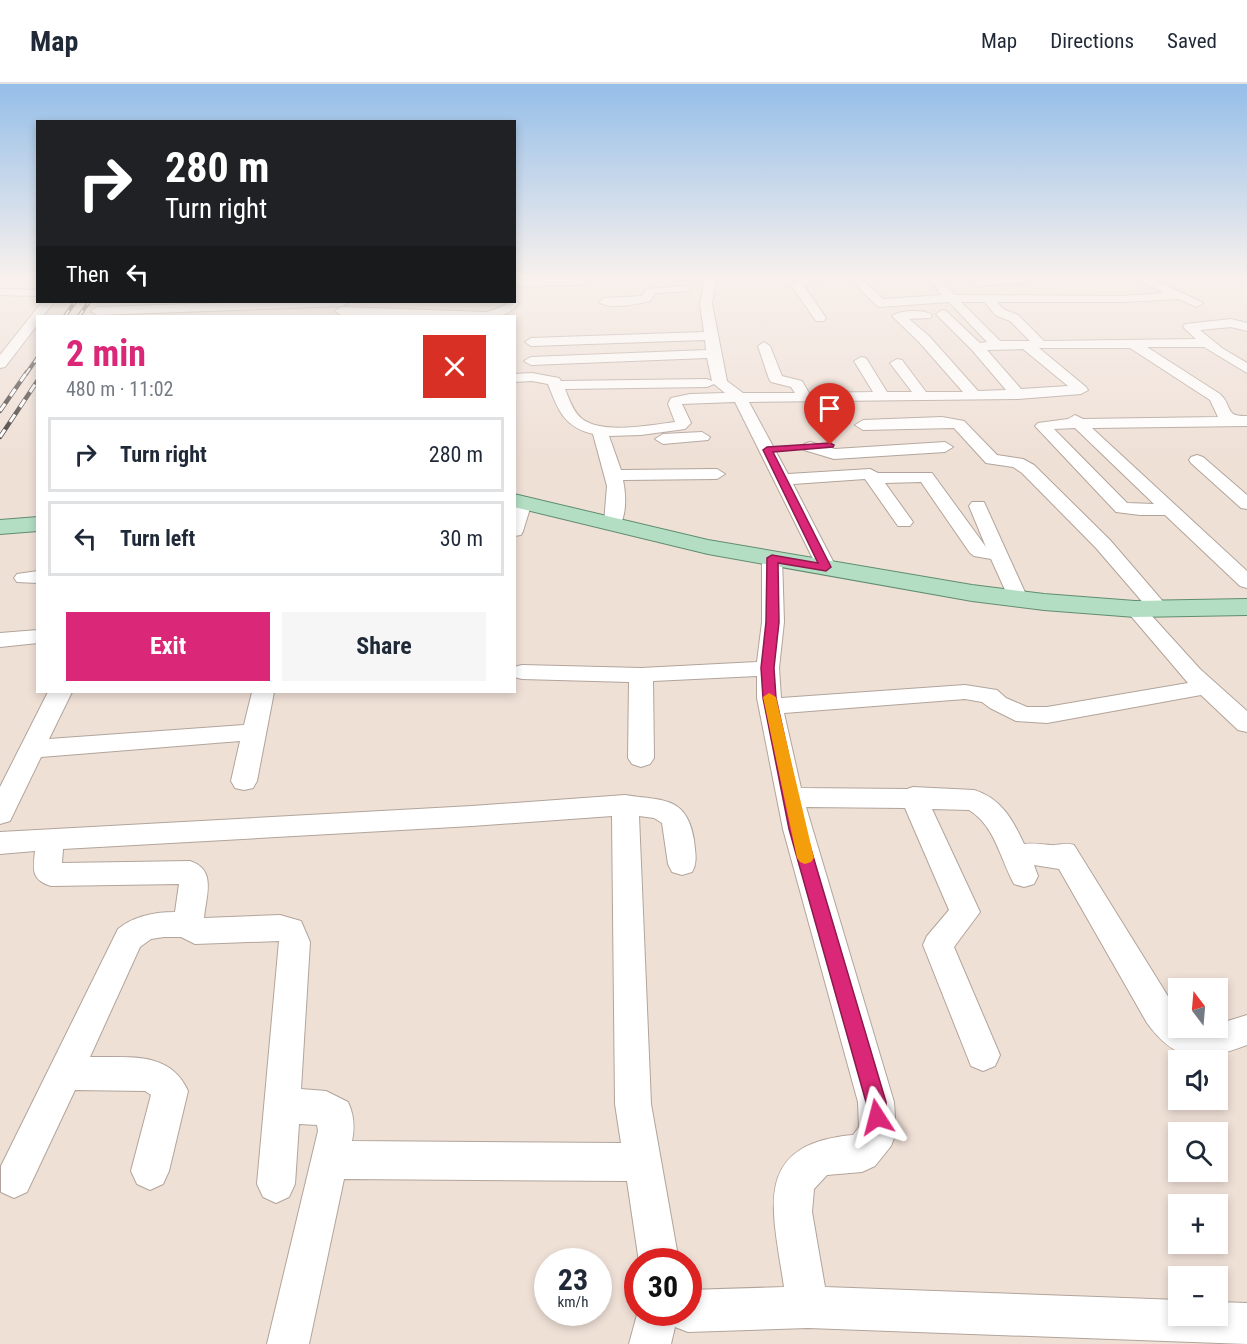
<!DOCTYPE html>
<html lang="en">
<head>
<meta charset="utf-8">
<style>
  body { margin:0; font-family:"Roboto Condensed",sans-serif; background:#f6f6f7; color:#1f2937; height:100vh; display:flex; flex-direction:column; font-size:22px; white-space:nowrap }
  * { box-sizing:border-box; margin:0 }
  p { font-size:20px; color:#747a83 }
  .icon { flex:none; width:33px; height:33px; fill:none; stroke:currentColor; stroke-width:2; stroke-linecap:round; stroke-linejoin:round }
  .map { position:relative; flex:1; overflow:hidden }
  .details { position:absolute; left:36px; top:231px; width:480px; height:378px; display:flex; flex-direction:column; background:#fff; border-radius:0px; box-shadow:0 3px 9px #0003 }
  .details>* { flex:none }
  .hud { position:absolute; left:36px; top:36px; width:480px; height:183px; border-radius:0px; box-shadow:0 3px 9px #0003; background:#202124; color:#fff; overflow:hidden }
  .needle { width:39px; rotate:344deg }
  .controls { position:absolute; left:1168px; top:894px; display:grid; gap:12px }
  .controls a { display:grid; place-items:center; width:60px; height:60px; border-radius:0px; background:#fff; box-shadow:0 3px 9px #0003; font-size:30px }
  .speed { position:absolute; left:534px; top:1164px; display:flex; gap:12px; font-size:30px; font-weight:700; text-align:center }
  .speed>* { display:grid; place-content:center; width:78px; height:78px; border-radius:50%; background:#fff; box-shadow:0 3px 9px #0003; line-height:1 }
  .speed small { font-size:15px; font-weight:400 }
  .speed .limit { border:9px solid #d22; background:#fff; color:#111 }
  .pin { position:absolute; display:grid; place-items:center; width:51px; height:51px; color:#fff; margin:-62px -26px; border-radius:50% 50% 50% 0; rotate:-45deg; box-shadow:0 0 6px #0007 }
  .pin .icon { rotate:45deg }
  .me { position:absolute; width:66px; margin:-33px; rotate:351deg; stroke-linejoin:round; filter:drop-shadow(0 0 4px #0008) }
  .turn { display:flex; align-items:center; gap:21px; height:126px; padding:0 30px; font-size:27px }
  .turn .icon { width:78px; height:78px; stroke-width:2.5 }
  .turn b { display:block; font-size:42px; line-height:51px }
  .then { display:flex; align-items:center; height:57px; padding:0 30px; background:#0003; gap:12px; font-size:22px }
  .round { display:grid; place-items:center; flex:none; width:63px; height:63px; border-radius:0px; background:#f6f6f7 }
  .headline { display:flex; align-items:center; justify-content:space-between; height:102px; padding:0 30px }
  h1 { font-size:36px; font-weight:700; line-height:45px; color:#db2777 }
  .button { display:flex; gap:12px; margin-top:auto; padding:12px 30px }
  .button a { flex:1; height:69px; border-radius:0px; background:#db2777; color:#fff; font-size:24px; font-weight:700; line-height:69px; text-align:center }
  .button a+a { background:#f6f6f7; color:#1f2937 }
  ul { padding:0; list-style:none }
  li { display:flex; align-items:center; gap:18px; height:75px; margin:0 12px 9px; padding:0 18px; border:3px solid #e0e1e3; border-radius:0px }
  li div { flex:1 }
  li b { display:block; font-size:22px }
  li em { font-style:normal }
  header { display:flex; align-items:center; gap:36px; box-sizing:border-box; height:84px; padding:0 30px; background:#fff; border-bottom:2px solid #e0e1e3 }
  header strong { font-size:28px }
  nav { display:flex; gap:33px; margin-inline-start:auto; font-size:21px }
  .map>svg:first-child { display:block }
  .lines { fill:none; stroke-linecap:round; stroke-linejoin:round }
  .minor-casing { stroke:#b2a49a; stroke-width:2 }
  .major-casing { stroke:#608d6f; stroke-width:2 }
  .minor { fill:#fff; fill-rule:evenodd }
  .major { fill:#b3dec3; fill-rule:evenodd }
  .rail-far1-casing { stroke:#423b37; stroke-width:4 }
  .rail-casing { stroke:#423b37; stroke-width:4.5 }
  .rail-far1 { stroke:#fff; stroke-width:2; stroke-dasharray:7; stroke-linecap:butt }
  .rail { stroke:#fff; stroke-width:3; stroke-dasharray:9; stroke-linecap:butt }
  .route { fill:#db2777; stroke:#8e194d; stroke-width:1.5 }
  .slow { fill:#f59e0b }
</style>
</head>
<body>
<header>
<strong>Map</strong>
<nav><a>Map</a><a>Directions</a><a>Saved</a></nav>
</header>
<div class="map">
<svg width="1247" height="1260" viewBox="0 0 1247 1260">
  <rect width="100%" height="100%" fill="#efe0d6"/>
  <g class="lines">
    <g class="minor-casing">
      <path id="minor" d="M705,195H716L712,220L727,297L743,309H795L791,303L771,298L769,295L758,262L764,258L770,262L782,292L802,297L809,309L873,308L854,277L861,273L866,274L887,308H912L890,279L897,275L902,276L926,308H963L919,258L892,232C900,226 924,225 932,231L930,234L909,235L929,252L978,307L1006,306L972,266L936,230L942,226L946,227L980,259L987,258L949,218L880,223L876,221L850,195H862L883,215L942,211L928,195H939L955,211L1123,212L1164,209L1138,195H1153L1203,219L1197,223L1178,215L1123,218H997L1003,225L1018,231L1044,257L1196,255L1183,243L1185,240L1231,235L1247,239V247L1231,243L1200,246L1222,264L1247,279V289L1204,263H1147L1220,310C1233,322 1224,333 1247,332V342L1092,344L1247,487V504L1240,502L1165,431H1140L1116,428L1035,342L1038,339L1068,335L1075,331L1083,335L1218,333L1210,316L1130,264H1039L1086,303L1088,306L1081,310L1018,315L749,318L788,390L870,385L878,389H932L986,463L969,422L972,418H984L1028,515L1025,519L1018,521L1011,519L991,475L974,472L970,469L921,398L885,399L913,438L910,442H898L865,395L793,400L836,483L833,487H819L735,318L682,320L691,339L685,345L641,351L609,352L621,386L717,385L725,390L717,395L623,396C626,410 627,430 619,443H607L604,439L607,402L593,350C564,343 558,326 548,300L532,297L514,298V290L532,289L559,294L561,297L707,295L712,297L707,274L531,281L524,277L531,273L706,266L705,256L531,262L525,258L531,254L704,248L700,220ZM961,218H985L995,231L1010,237L1030,257H1000ZM1023,265L1068,302L1021,305L987,266ZM714,300L725,309L690,310L671,314L668,320L675,338C651,341 600,351 581,334C573,327 569,315 565,305L707,303ZM1075,344L1154,420L1127,419L1054,345Z
        M802,195H818L804,202L826,234L824,237H816L791,201Z
        M983,195H1032L1027,198L979,202L973,199Z
        M514,196L584,195L587,198L581,201L514,202Z
        M684,202L690,205L688,207L655,209L650,217C637,220 609,226 599,218L605,214L642,212L646,205Z
        M0,205L38,206V212L0,211Z
        M514,216L519,219C514,226 507,230 498,232L341,231L335,227L341,223L486,228C496,226 507,220 514,216Z
        M42,218H54L43,232H38V240L5,283L0,284V271Z
        M260,218H349L343,222L97,231L91,227L97,223Z
        M942,333L964,337L997,371L1023,375L1034,381L1110,456L1166,521L1169,525L1166,529L1159,531L1152,529L1096,464L1022,389L1013,383L986,379L954,344L863,346L855,341L863,336Z
        M702,348L710,353L708,356L663,360L655,355L663,350Z
        M810,358L835,365L945,358L953,363L945,368L834,375L804,366L802,363L804,360Z
        M1197,371L1203,373L1247,411V425L1241,424L1191,379L1189,376L1191,373Z
        M523,413L529,414L532,418L523,447L521,451L514,452V418Z
        M772,468L779,470L782,474L784,538L779,584L781,614L965,601L997,606L1006,614L1027,623H1047L1188,599L1125,525L1128,521L1135,519L1142,521L1200,585L1247,627V648L1238,646L1201,611L1047,639L1016,637L990,624L982,618L965,615L784,629L801,704L907,705L913,703L974,706C1001,714 1013,736 1024,760C1033,759 1041,760 1050,761C1059,762 1062,758 1074,761L1179,930V944H1218V940L1247,931V961C1202,978 1177,980 1147,939L1059,785L1034,781L1038,792L1034,800L1024,803L1014,800C1000,774 995,742 969,726L932,725L980,828L954,863L1000,971L995,982L983,987L971,982L923,861L927,852L949,826L905,724L806,723L894,1018L896,1049L891,1062L875,1082L862,1088L827,1091L814,1105L812,1128L825,1203L1179,1216V1232H1218V1218L1247,1219V1260L808,1244L688,1248L675,1243L671,1260H629L638,1227L688,1228V1206L784,1203C773,1127 750,1060 853,1051L859,1043L858,1018L783,745L757,614V592L653,597L654,674L650,680L641,683L632,680L628,674L629,598L522,595L514,593V583L522,581L641,584L757,578L762,538V474L765,470Z
        M38,487V499L17,498L14,494L17,490Z
        M38,546V559L0,563V549Z
        M48,608H72L49,655L244,641L252,608H274L257,697L253,704L244,706L235,704L231,697L240,657L41,673L10,737L0,740V703Z
        M625,711C661,717 687,711 694,756C695,768 698,778 692,788L682,791L672,788L668,780L662,739L654,734L639,732L651,1020L679,1178H639L627,1097L344,1095L309,1260H267L318,1047L317,1041L299,1040L295,1100L289,1113L276,1119L263,1113L257,1100L279,857L195,860L181,853H164L151,855L140,863L90,973C127,974 170,966 188,1007L169,1087L163,1100L150,1106L137,1100L131,1087L151,1011L145,1007L75,1006L27,1108L14,1114L1,1108V1082L118,845C134,832 154,828 175,828L179,800L51,802C31,796 33,786 35,767L0,770V748L472,722ZM612,732L615,1020L621,1059L352,1057C355,1043 354,1031 348,1018L326,1007L301,1005L310,858L301,837L280,831L204,834C206,811 217,786 190,777L62,779L63,765L472,742Z"/>
    </g>
    <g class="major-casing">
      <path id="major" d="M514,410L708,456L972,501L1044,510L1135,517L1247,515V531L1135,533L1044,526L972,517L708,470L514,423Z
        M38,433V447L0,450V436Z"/>
    </g>
    <use href="#minor" class="minor"/>
    <use href="#major" class="major"/>
    <g class="rail-far1-casing">
      <path id="rail-far1" d="M65,232L75,218
        M79,232L89,218
        M26,290L38,273"/>
    </g>
    <g class="rail-casing">
      <path id="rail" d="M0,327L27,288
        M0,353L38,296"/>
    </g>
    <use href="#rail-far1" class="rail-far1"/>
    <use href="#rail" class="rail"/>
  </g>
  <linearGradient id="sky" x2="0" y2="1"><stop stop-color="#95bee8"/><stop offset="0.52" stop-color="#f8f1ed"/><stop offset="1" stop-color="#f8f1ed" stop-opacity="0"/></linearGradient>
  <rect width="1247" height="372" fill="url(#sky)"/>
  <path class="route" d="M830,359L834,361L833,363L773,368L831,483L826,487L778,479L779,538L774,584L776,614L805,745L886,1018L887,1033L884,1040L877,1043L870,1040L866,1018L789,745L763,614L761,584L766,538L767,474L772,471L818,479L763,366L767,363Z"/>
  <path class="slow" d="M769,609L776,613L814,774L811,778L805,780L800,778L797,774L763,613Z"/>
</svg>
<div class="controls">
<a><svg class="needle" viewBox="-14 -14 28 28"><path d="M0-13l5 13h-10z" fill="#e53935"/><path d="M0 13l5-13h-10z" fill="#747a83"/></svg></a>
<a><svg class="icon" aria-label="sound" viewBox="0 0 24 24"><path d="M4 9h4l5-4v14l-5-4H4zM17 9q2 3 0 6"/></svg></a>
<a><svg class="icon" aria-label="search" viewBox="0 0 24 24"><circle cx="10" cy="10" r="6"/><path d="M15 15l6 6"/></svg></a>
<a>+</a>
<a>−</a>
</div>
<div class="speed"><div>23<small>km/h</small></div><div class="limit">30</div></div>
<div class="pin" style="left:830px;top:361px;background:#d93025"><svg class="icon" aria-label="arrive" viewBox="0 0 24 24"><path d="M6 21V4h12l-3 4 3 4H6"/></svg></div>
<svg class="me" style="left:877px;top:1033px" viewBox="-20 -20 40 40"><path d="M0-17L14 15 0 8-14 15z" fill="#db2777" stroke="#fff" stroke-width="4"/></svg>
<div class="hud">
<div class="turn"><svg class="icon" aria-label="right" viewBox="0 0 24 24"><path d="M7 20v-9h11M14 6l5 5-5 5"/></svg><div><b>280 m</b>Turn right</div></div>
<div class="then">Then<svg class="icon" aria-label="left" viewBox="0 0 24 24"><path d="M17 20v-9H6M10 6l-5 5 5 5"/></svg></div>
</div>
<section class="details">
<div class="headline"><div><h1>2 min</h1><p>480 m · 11:02</p></div><a class="round" style="background:#d93025;color:#fff"><svg class="icon" aria-label="close" viewBox="0 0 24 24"><path d="M6 6l12 12M18 6L6 18"/></svg></a></div>
<ul>
<li><svg class="icon" aria-label="right" viewBox="0 0 24 24"><path d="M7 20v-9h11M14 6l5 5-5 5"/></svg><div><b>Turn right</b></div><em>280 m</em></li>
<li><svg class="icon" aria-label="left" viewBox="0 0 24 24"><path d="M17 20v-9H6M10 6l-5 5 5 5"/></svg><div><b>Turn left</b></div><em>30 m</em></li>
</ul>
<div class="button"><a>Exit</a><a>Share</a></div>
</section>
</div>
</body>
</html>
